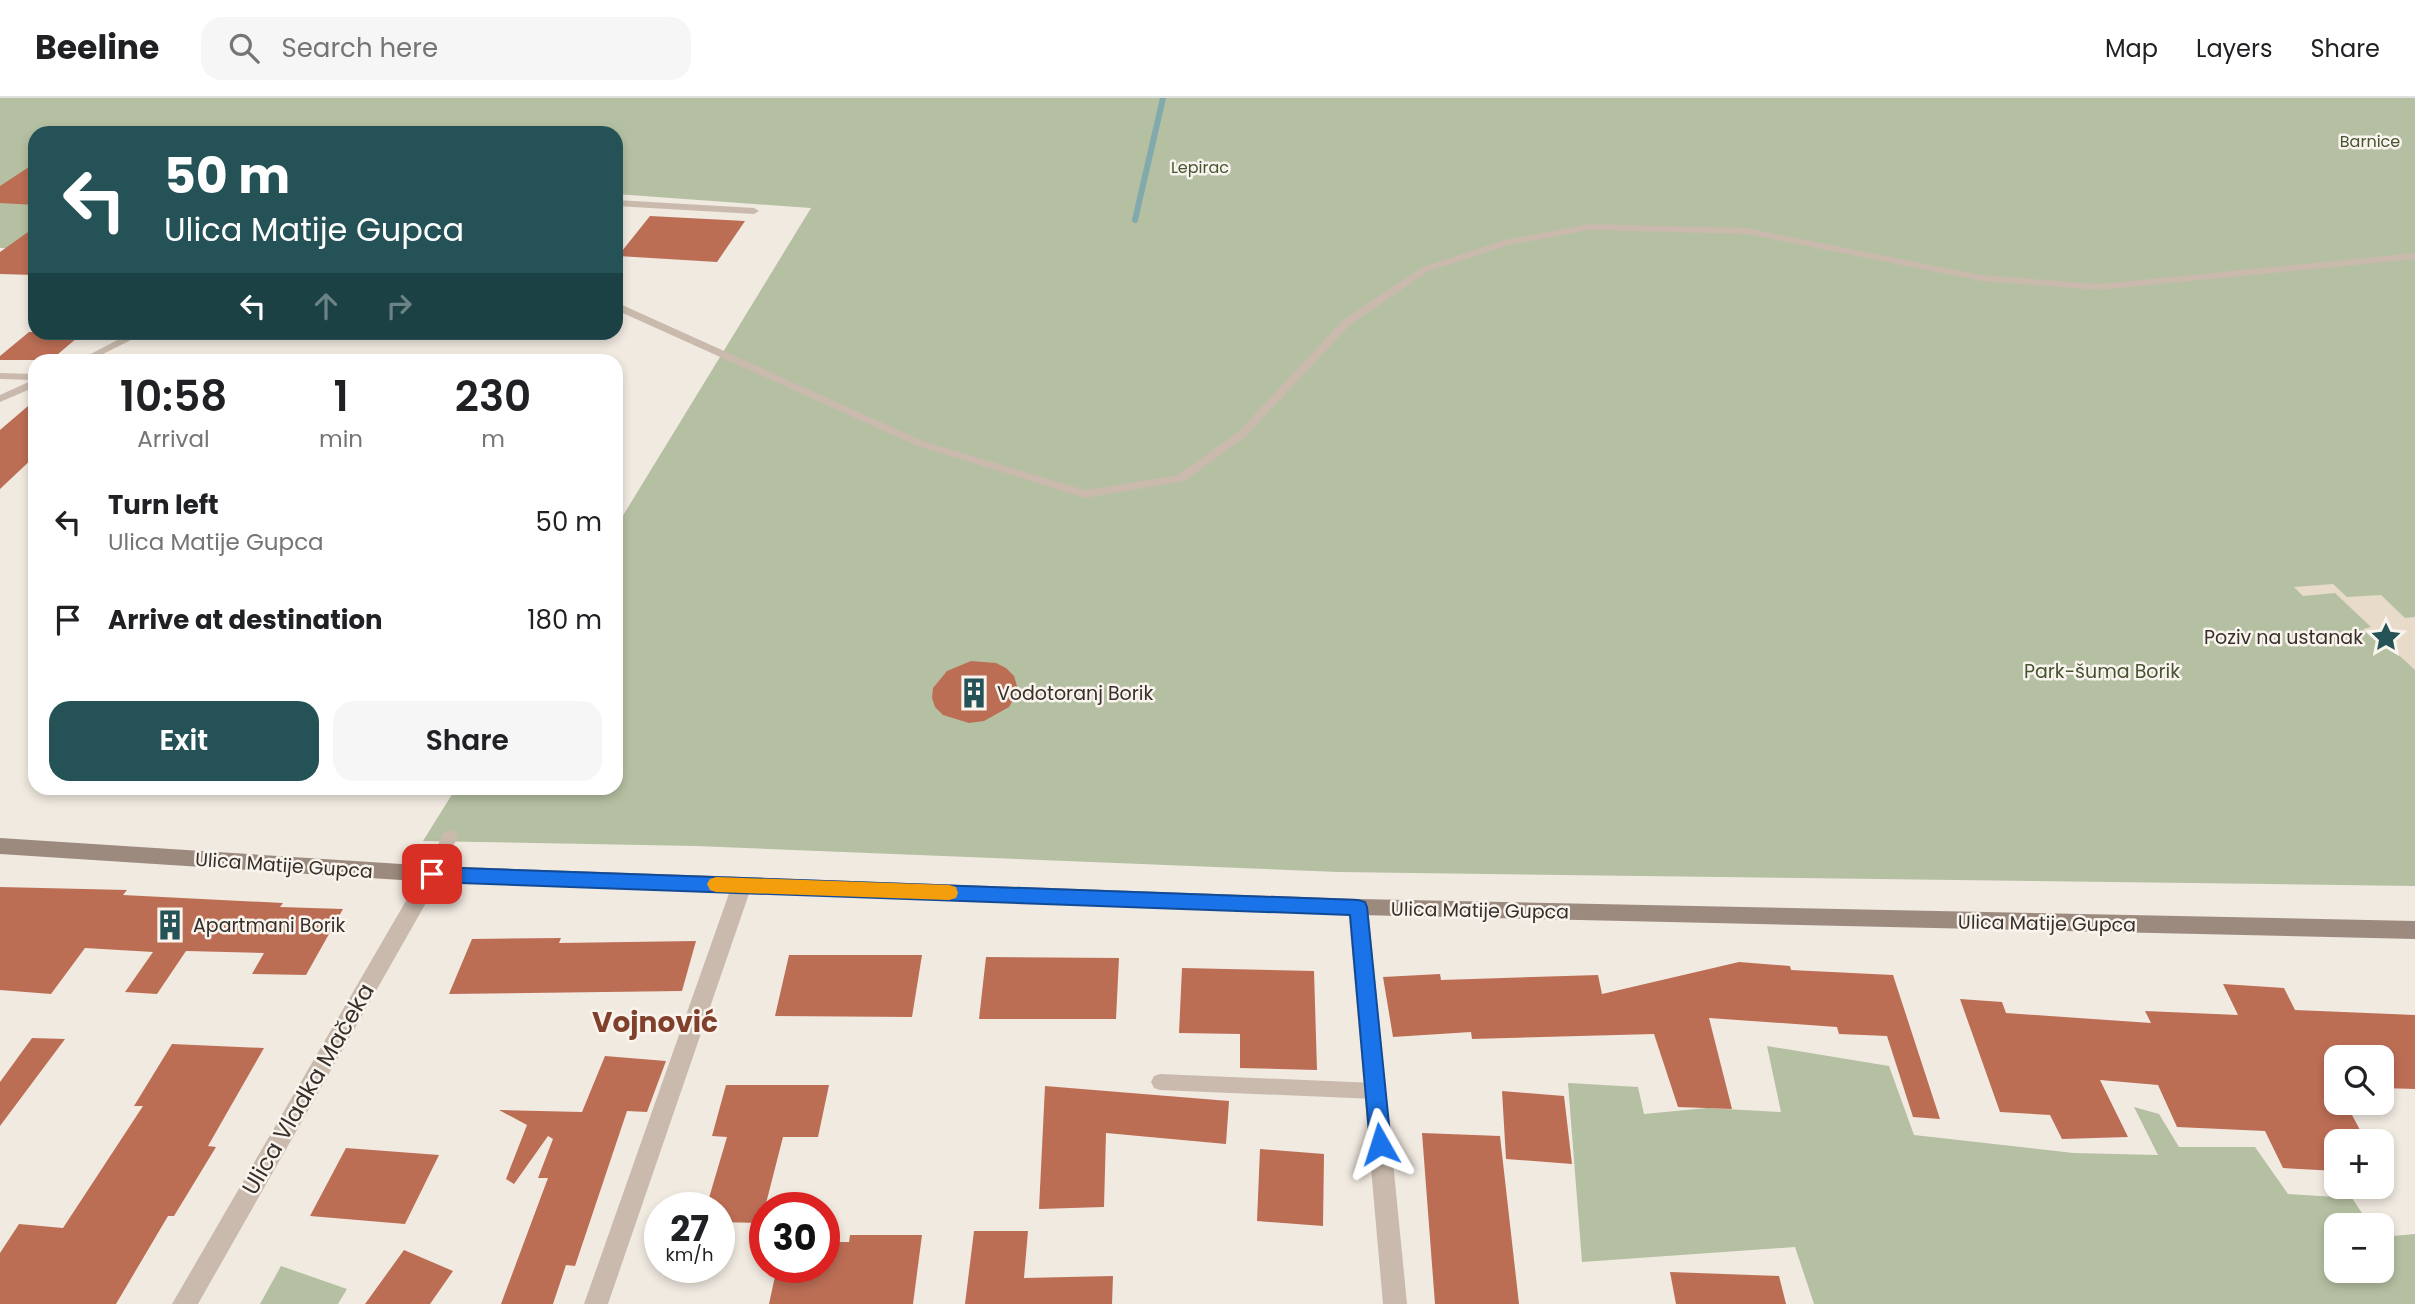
<!DOCTYPE html>
<html lang="en">
<head>
<meta charset="utf-8">
<style>
  body { margin:0; font-family:Poppins,sans-serif; background:#f6f6f6; color:#202124; height:100vh; display:flex; flex-direction:column; font-size:26px; white-space:nowrap }
  * { box-sizing:border-box; margin:0 }
  p { font-size:23px; color:#757577 }
  .icon { flex:none; width:38px; height:38px; fill:none; stroke:currentColor; stroke-width:2; stroke-linecap:round; stroke-linejoin:round }
  .map { position:relative; flex:1; overflow:hidden }
  .panel { position:absolute; left:28px; top:256px; width:595px; height:441px; display:flex; flex-direction:column; background:#fff; border-radius:21px; box-shadow:0 4px 10px #0003 }
  .panel>* { flex:none }
  .hud { position:absolute; left:28px; top:28px; width:595px; height:214px; border-radius:21px; box-shadow:0 4px 10px #0003; background:#245256; color:#fff; overflow:hidden }
  .controls { position:absolute; left:2324px; top:947px; display:grid; gap:14px }
  .controls a { display:grid; place-items:center; width:70px; height:70px; border-radius:14px; background:#fff; box-shadow:0 4px 10px #0003; font-size:35px }
  .speed { position:absolute; left:644px; top:1094px; display:flex; gap:14px; font-size:35px; font-weight:700; text-align:center }
  .speed>* { display:grid; place-content:center; width:91px; height:91px; border-radius:50%; background:#fff; box-shadow:0 4px 10px #0003; line-height:1 }
  .speed small { font-size:18px; font-weight:400 }
  .speed .limit { border:10px solid #d22; background:#fff; color:#111 }
  .pin { position:absolute; display:grid; place-items:center; width:60px; height:60px; color:#fff; margin:-30px; border-radius:14px; box-shadow:0 4px 10px #0006 }
  .me { position:absolute; width:77px; margin:-38px; rotate:354deg; stroke-linejoin:round; filter:drop-shadow(0 0 5px #0008) }
  .turn { display:flex; align-items:center; gap:24px; height:147px; padding:0 21px; font-size:32px }
  .turn .icon { width:91px; height:91px; stroke-width:2.5 }
  .turn b { display:block; font-size:49px; line-height:60px }
  .lanes { display:flex; align-items:center; height:66px; padding:0 21px; background:#0003; justify-content:center; gap:35px; direction:ltr }
  .lanes .off { opacity:.35 }
  .eta { display:flex; justify-content:space-evenly; align-items:center; height:119px; text-align:center }
  .eta b { font-size:42px; font-weight:600; line-height:49px }
  .primary-button { display:flex; gap:14px; margin-top:auto; padding:14px 21px }
  .primary-button a { flex:1; height:80px; border-radius:21px; background:#245256; color:#fff; font-size:28px; font-weight:600; line-height:80px; text-align:center }
  .primary-button a+a { background:#f6f6f6; color:#202124 }
  ul { padding:0; list-style:none }
  li { display:flex; align-items:center; gap:21px; height:98px; padding:0 21px }
  li div { flex:1 }
  li b { display:block; font-size:26px }
  li em { font-style:normal }
  header { display:flex; align-items:center; gap:42px; box-sizing:border-box; height:98px; padding:0 35px; background:#fff; border-bottom:2px solid #e0e0e0 }
  header strong { font-size:33px }
  nav { display:flex; gap:38px; margin-inline-start:auto; font-size:24px }
  .search { width:490px; height:63px; background:#f6f6f6; display:flex; align-items:center; gap:18px; box-sizing:border-box; padding:0 24px; border-radius:21px; color:#757577; font-size:26px }
  .map>svg:first-child { display:block }
  .green { fill:#b5c0a2 }
  .plaza { fill:#e8dbc9 }
  .lines { fill:none; stroke-linecap:round; stroke-linejoin:round }
  .stream { stroke:#82aaac; stroke-width:6 }
  .building { fill:#bc6e55 }
  .lane { fill:#c9baad; fill-rule:evenodd }
  .street { fill:#c9baad; fill-rule:evenodd }
  .secondary { fill:#9c8a7f; fill-rule:evenodd }
  .route { fill:#1a73e8; stroke:#114b97; stroke-width:2 }
  .slow { fill:#f59e0b }
  .labels { text-anchor:middle; stroke-width:5; stroke-linejoin:round; paint-order:stroke }
  .far-park-label { font-size:16px; fill:#475431; stroke:#f9f4ed }
  .poi-label { font-size:19px; fill:#382f2b; stroke:#f9f4ed; text-anchor:start }
  .park-label { font-size:19px; fill:#475431; stroke:#f9f4ed }
  .street-label { font-size:19px; fill:#382f2b; stroke:#f9f4ed }
  .near-street-label { font-size:23px; fill:#382f2b; stroke:#f9f4ed }
  .near-quarter-label { font-size:28px; font-weight:bold; fill:#80402b; stroke:#f9f4ed }
</style>
</head>
<body>
<header>
<strong>Beeline</strong>
<div class="search"><svg class="icon" aria-label="search" viewBox="0 0 24 24"><circle cx="10" cy="10" r="6"/><path d="M15 15l6 6"/></svg>Search here</div>
<nav><a>Map</a><a>Layers</a><a>Share</a></nav>
</header>
<div class="map">
<svg width="2415" height="1206" viewBox="0 0 2415 1206">
  <rect width="100%" height="100%" fill="#f1eae1"/>
  <path class="green" d="M0,0H2415V788L1338,774L696,748L423,743L456,690H616V429L811,110L616,96V35H35V151L0,150Z
    M1767,948L1889,968L1914,1037L2073,1055L2158,1057L2134,1009L2159,1016L2179,1049H2255L2288,1096L2352,1100L2370,1127H2336V1172H2382V1139L2415,1136V1206H1814L1795,1149L1582,1164L1568,985L1638,989L1644,1016L1707,1010L1781,1014Z
    M281,1168L347,1191L338,1206H260Z"/>
  <path class="plaza" d="M2333,486L2347,499L2381,497L2405,520L2415,519V572L2390,549H2382L2363,531L2371,529L2335,495L2303,498L2294,489Z"/>
  <g class="lines">
    <path class="stream" d="M1135,122L1163,0"/>
  </g>
  <path class="building" d="M35,65V107L0,105V88Z
    M650,118L745,123L717,164L618,158Z
    M35,129V177L0,176V154Z
    M29,234H84L51,262H0V258Z
    M35,302V358L0,391V332Z
    M971,563L996,565L1006,570L1014,578L1017,588L1015,599L1009,609L984,623L969,625L943,617L935,609L932,600L933,590L947,573Z
    M0,789L127,792L123,797L283,805L280,809L343,811L306,877L252,876L264,855L186,853L157,896L125,894L153,854L85,850L51,896L0,892Z
    M561,840L559,845L696,843L682,893L449,896L472,841Z
    M789,857H922L912,919L775,918Z
    M986,859L1119,860L1116,921H979Z
    M1739,864L1790,868L1791,872L1893,877L1940,1021L1913,1019L1887,938L1839,936L1837,929L1709,920L1732,1011L1678,1009L1654,936L1472,941L1471,934L1393,939L1383,879L1440,876L1441,882L1598,877L1602,896Z
    M1182,870L1314,873L1317,972L1240,970V936L1179,935Z
    M2223,886L2284,890L2295,912L2415,917V991L2382,990V959H2336V1004H2345L2366,1043H2336V1073L2283,1070L2265,1033L2177,1029L2158,987L2100,982L2128,1039L2062,1041L2050,1017L2000,1014L1960,901L2002,904L2006,915L2151,925L2145,913L2238,917Z
    M32,940L65,941L0,1028V984Z
    M172,946L264,950L208,1048L216,1049L174,1118H168L116,1206H0V1155L19,1126L63,1130L143,1008H134Z
    M605,958L666,963L647,1014L627,1013L575,1168L566,1167L553,1206H501L548,1080H538L553,1041L548,1038L514,1086L506,1081L527,1027L499,1012L582,1014Z
    M726,987H829L818,1039H783L761,1125L719,1124V1110H706L727,1039L712,1038Z
    M1045,988L1229,1003L1226,1046L1106,1035L1104,1109L1039,1111Z
    M1502,993L1564,998L1572,1066L1506,1061Z
    M1422,1035L1500,1038L1519,1206H1435Z
    M346,1050L439,1057L405,1126L310,1118Z
    M1260,1051L1324,1056L1323,1128L1257,1123Z
    M974,1133H1028L1024,1180L1113,1178L1112,1206H965Z
    M850,1137H922L913,1206H769L777,1169H824V1144H849Z
    M404,1152L453,1173L430,1206H365Z
    M1670,1174L1779,1178L1786,1206H1676Z"/>
  <g class="lines">
    <path class="lane" d="M616,102L754,110L759,113L754,116L616,108Z
      M1589,126L1747,130L1981,177L2099,186L2415,155V161L2099,192L1981,183L1747,136L1589,132L1509,147L1429,173L1351,226L1246,338L1185,383L1085,400L915,347L616,212V205L620,206L923,343L1085,392L1178,377L1238,334L1343,222L1423,169L1504,142Z
      M133,234H147L91,262H79Z
      M0,275L35,276V289L0,304V297L33,282L0,281Z
      M450,732L455,734L458,738L440,776L438,781L432,783L426,781L424,776L442,738L445,734Z
      M1160,976L1375,985L1381,987L1384,993L1381,999L1375,1001L1160,992L1154,990L1151,984L1154,978Z"/>
    <path class="street" d="M432,768L439,770L442,776L439,782L198,1206H172L425,770Z
      M742,779L749,781L752,787L608,1206H584L732,787L735,781Z
      M1358,801L1365,803L1368,809L1407,1206H1383L1348,809L1351,803Z"/>
    <path class="secondary" d="M0,740L432,768L1358,801L2415,823V841L1358,817L432,784L0,756Z"/>
  </g>
  <path class="route" d="M432,769L1358,802L1365,804L1367,809L1391,1046L1388,1053L1380,1056L1373,1053L1370,1046L1350,817L432,784L425,782L423,776L425,771Z"/>
  <path class="slow" d="M716,779L949,787L956,789L958,795L956,800L949,802L716,794L710,792L707,786L710,781Z"/>
  <defs>
    <g id="sight-bare" transform="scale(2.415)"><path d="M0-6L1.8-2.2L6-1.7L2.9 1.2L3.7 5.4L0 3.3L-3.7 5.4L-2.9 1.2L-6-1.7L-1.8-2.2Z" fill="#245256" stroke="#f9f4ed" stroke-width="2.5" paint-order="stroke"/></g>
    <g id="building-bare" transform="scale(2.415)"><path d="M-4-6H4V6H1V3H-1V6H-4ZM-2.5-4.3h1.7v1.8h-1.7ZM.8-4.3h1.7v1.8H.8ZM-2.5-1h1.7V.8h-1.7ZM.8-1h1.7V.8H.8Z" fill="#245256" stroke="#f9f4ed" stroke-width="2.5" paint-order="stroke"/></g>
  </defs>
  <g fill-rule="evenodd">
    <use href="#sight-bare" x="2386" y="539"/>
    <use href="#building-bare" x="974" y="595"/>
    <use href="#building-bare" x="170" y="827"/>
  </g>
  <g class="labels">
    <g class="far-park-label">
      <text x="2370" y="49">Barnice</text>
      <text x="1200" y="75">Lepirac</text>
    </g>
    <g class="poi-label">
      <text x="2363" y="546" text-anchor="end">Poziv na ustanak</text>
      <text x="997" y="602">Vodotoranj Borik</text>
      <text x="193" y="834">Apartmani Borik</text>
    </g>
    <g class="park-label">
      <text x="2102" y="580">Park-šuma Borik</text>
    </g>
    <g class="street-label">
      <text transform="translate(284 767) rotate(4)" y="7">Ulica Matije Gupca</text>
      <text transform="translate(1480 812) rotate(1)" y="7">Ulica Matije Gupca</text>
      <text transform="translate(2047 825) rotate(1)" y="7">Ulica Matije Gupca</text>
    </g>
    <g class="near-street-label">
      <text transform="translate(308 991) rotate(-60)" y="8">Ulica Vladka Mačeka</text>
    </g>
    <g class="near-quarter-label">
      <text x="655" y="934">Vojnović</text>
    </g>
  </g>
</svg>
<div class="controls">
<a><svg class="icon" aria-label="search" viewBox="0 0 24 24"><circle cx="10" cy="10" r="6"/><path d="M15 15l6 6"/></svg></a>
<a>+</a>
<a>−</a>
</div>
<div class="speed"><div>27<small>km/h</small></div><div class="limit">30</div></div>
<div class="pin" style="left:432px;top:776px;background:#d93025"><svg class="icon" aria-label="arrive" viewBox="0 0 24 24"><path d="M6 21V4h12l-3 4 3 4H6"/></svg></div>
<svg class="me" style="left:1380px;top:1046px" viewBox="-20 -20 40 40"><path d="M0-17L14 15 0 8-14 15z" fill="#1a73e8" stroke="#fff" stroke-width="4"/></svg>
<div class="hud">
<div class="turn"><svg class="icon" aria-label="left" viewBox="0 0 24 24"><path d="M17 20v-9H6M10 6l-5 5 5 5"/></svg><div><b>50 m</b>Ulica Matije Gupca</div></div>
<div class="lanes"><svg class="icon" aria-label="left" viewBox="0 0 24 24"><path d="M17 20v-9H6M10 6l-5 5 5 5"/></svg><svg class="icon off" aria-label="ahead" viewBox="0 0 24 24"><path d="M12 20V5M6 11l6-6 6 6"/></svg><svg class="icon off" aria-label="right" viewBox="0 0 24 24"><path d="M7 20v-9h11M14 6l5 5-5 5"/></svg></div>
</div>
<section class="panel">
<div class="eta">
<div><b>10:58</b><p>Arrival</p></div>
<div><b>1</b><p>min</p></div>
<div><b>230</b><p>m</p></div>
</div>
<ul>
<li><svg class="icon" aria-label="left" viewBox="0 0 24 24"><path d="M17 20v-9H6M10 6l-5 5 5 5"/></svg><div><b>Turn left</b><p>Ulica Matije Gupca</p></div><em>50 m</em></li>
<li><svg class="icon" aria-label="arrive" viewBox="0 0 24 24"><path d="M6 21V4h12l-3 4 3 4H6"/></svg><div><b>Arrive at destination</b></div><em>180 m</em></li>
</ul>
<div class="primary-button"><a>Exit</a><a>Share</a></div>
</section>
</div>
</body>
</html>
